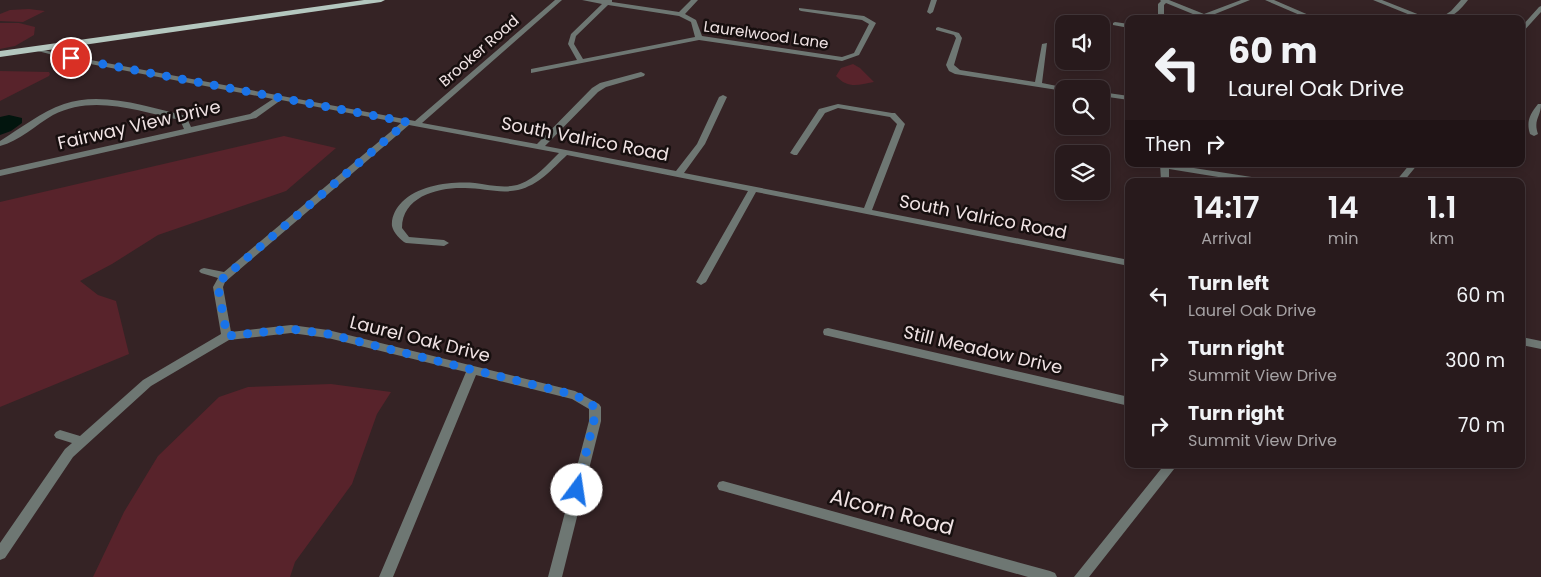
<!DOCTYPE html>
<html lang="en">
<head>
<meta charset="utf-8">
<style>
  body { margin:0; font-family:Poppins,sans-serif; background:#342729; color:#f1f3f6; height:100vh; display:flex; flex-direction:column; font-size:19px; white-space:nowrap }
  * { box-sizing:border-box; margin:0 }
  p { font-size:16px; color:#a5a1a3 }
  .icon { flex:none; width:28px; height:28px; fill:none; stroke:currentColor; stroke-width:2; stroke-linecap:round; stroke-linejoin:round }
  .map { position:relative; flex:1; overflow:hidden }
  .side { position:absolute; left:1125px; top:178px; width:400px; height:290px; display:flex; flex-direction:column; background:#281a1c; border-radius:10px; box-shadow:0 2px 12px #0003,0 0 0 1px #44383b }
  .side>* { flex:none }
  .top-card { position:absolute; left:1125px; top:15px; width:400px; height:152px; border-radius:10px; box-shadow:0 2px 12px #0003,0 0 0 1px #44383b; background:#281a1c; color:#f1f3f6; overflow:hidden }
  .buttons { position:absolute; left:1055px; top:15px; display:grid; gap:10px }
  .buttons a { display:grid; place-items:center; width:55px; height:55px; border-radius:10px; background:#281a1c; box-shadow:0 2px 12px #0003,0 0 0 1px #44383b; font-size:25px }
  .pin { position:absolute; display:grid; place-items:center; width:42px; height:42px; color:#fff; margin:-21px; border:2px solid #fff; border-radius:50%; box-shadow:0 1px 5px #0007 }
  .me { position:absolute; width:55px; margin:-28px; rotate:14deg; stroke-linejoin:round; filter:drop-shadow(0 0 4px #0008) }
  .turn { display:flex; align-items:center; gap:18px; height:105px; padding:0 20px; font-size:22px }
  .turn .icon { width:65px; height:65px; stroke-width:2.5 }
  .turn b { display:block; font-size:35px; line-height:42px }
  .then { display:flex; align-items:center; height:48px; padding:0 20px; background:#0003; gap:10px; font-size:19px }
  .eta { display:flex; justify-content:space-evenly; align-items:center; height:85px; text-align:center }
  .eta b { font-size:30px; font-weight:600; line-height:35px }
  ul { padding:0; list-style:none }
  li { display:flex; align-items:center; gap:15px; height:65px; padding:0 20px }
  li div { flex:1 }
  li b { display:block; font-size:19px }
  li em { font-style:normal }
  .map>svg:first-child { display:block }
  .green { fill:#58232b }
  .water { fill:#02150e }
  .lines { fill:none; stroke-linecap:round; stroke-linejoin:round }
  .minor { fill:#6e7773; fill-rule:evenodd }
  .major { fill:#b4c7bf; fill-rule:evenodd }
  .route { stroke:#1a73e8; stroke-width:9; stroke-dasharray:0 16.2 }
  .labels { text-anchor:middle; stroke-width:5; stroke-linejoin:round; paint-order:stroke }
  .far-street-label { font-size:15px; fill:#f0e3e4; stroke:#170f0f }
  .street-label { font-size:18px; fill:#f0e3e4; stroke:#170f0f }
  .near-street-label { font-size:21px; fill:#f0e3e4; stroke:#170f0f }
</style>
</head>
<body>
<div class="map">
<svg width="1541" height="577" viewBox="0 0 1541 577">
  <rect width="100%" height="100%" fill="#352325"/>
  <path class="green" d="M29,9L45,11L23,22L0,21V14L10,10Z
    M0,23H19L35,27L34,35L15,46L0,49Z
    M853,64L860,68L874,82C858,85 848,89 836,76L841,68Z
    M0,71L49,72L50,74L49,76L0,101Z
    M284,136L336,148L286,191L158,235L112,264L80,281L98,295L116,301L129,354L0,407V202Z
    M331,384L391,392L377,414L352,484L295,562L290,577H93L124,512L158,456L219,397L248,387Z"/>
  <path class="water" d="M9,115L22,118V123L11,131L0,135V117Z"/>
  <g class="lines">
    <path class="minor" d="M555,0H562L422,123L537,144L592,88L600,83L641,72L645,74L644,76L606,87L598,92L545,146L676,171L697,144L719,97L723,95L727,97L705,144L684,173L864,208L897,124L890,117L838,108L825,113L797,155H794L790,153L819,109L838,104L892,113H895L905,124L872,210L1129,260V266L756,192L706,282L701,285L696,282L748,191L567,155C552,169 539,185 518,190C500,194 483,188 465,188C439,187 402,196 402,228L409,237L444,240L449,243L444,246L406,243C401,241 393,232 392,226C391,217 396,208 402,202C419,185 452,181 475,183C489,185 506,189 520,184C536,178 547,165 559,153L409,125L225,282L223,287L231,332L291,325L328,330L575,391L599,404L601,407V421L562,577H548L589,421V409L572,399L476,375L393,577H379L466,372L328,338L291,333L229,340L151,386L73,457L5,558L0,560V543L65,449L72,443L56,438L54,435L56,432L60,430L80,436L143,380L221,334L213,287L218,278L201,273L199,271L201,269L204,268L224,272L401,123L281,100L256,118L0,176V170L184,129L180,120C138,111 93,94 53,115C36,125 19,141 0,146V141C21,128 41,112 64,104C102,91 148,107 186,116L191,127L250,114L273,99L80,62L34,50V48L80,58L415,121Z
      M582,0H612V2L679,12L691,0H698L685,14L696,20L702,36L842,57L854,53L869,24L862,20L801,11L799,10V8L864,16L876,23L859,55L842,61L699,40L531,73V69L577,60L568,44L571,34L602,4ZM608,5L679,16L691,22L695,37L583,59L574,44L576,36Z
      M931,0H937L933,12L930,14L927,12Z
      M1160,0H1169L1204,14L1241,0H1250L1210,16L1214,19H1205L1166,3L1164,5V19H1158V4L1161,1Z
      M1265,0H1274L1318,19H1309Z
      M1373,0H1382L1430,19H1420Z
      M1461,0H1468C1460,10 1452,19 1439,19L1451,11Z
      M1541,6V12L1521,34V27L1539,7Z
      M1115,22L1129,24V28L1113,25V23Z
      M938,27L959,33L962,38L954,65L960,70L1035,82L1042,44L1047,43L1042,83L1072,89H1064V91L955,74L949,71L946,65L956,38L954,35L936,30V28Z
      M1101,92L1129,96V100L1101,96Z
      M1538,104H1541C1541,117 1533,119 1538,134L1534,136L1530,134C1526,121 1530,114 1538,104Z
      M1160,164H1168L1258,178L1262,181H1243L1169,169V181H1161Z
      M1410,164H1418L1404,181H1396Z
      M828,328L1129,397V406L824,335L823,332L824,329Z
      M1521,337L1541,341V349L1521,345Z
      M1165,464H1178L1089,577H1074Z
      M723,481L1050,571L1055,573L1057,577H1028L723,491L719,490L717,486L719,482Z"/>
    <path class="major" d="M364,0H385L381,2L0,57V51Z"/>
  </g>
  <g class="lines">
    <path class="route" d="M71,58L407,122L221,280L218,287L227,336L291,329L328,334L575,395L592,404L596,412L577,490"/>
  </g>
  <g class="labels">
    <g class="far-street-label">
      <text transform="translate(766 35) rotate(8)" y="5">Laurelwood Lane</text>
      <text transform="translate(479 51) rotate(-41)" y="5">Brooker Road</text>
    </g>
    <g class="street-label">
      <text transform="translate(139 125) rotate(-13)" y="6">Fairway View Drive</text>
      <text transform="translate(585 139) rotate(11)" y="6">South Valrico Road</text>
      <text transform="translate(983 217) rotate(11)" y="6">South Valrico Road</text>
      <text transform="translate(420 339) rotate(14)" y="6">Laurel Oak Drive</text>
      <text transform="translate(983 350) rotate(13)" y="6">Still Meadow Drive</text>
    </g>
    <g class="near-street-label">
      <text transform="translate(892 512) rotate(15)" y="7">Alcorn Road</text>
    </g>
  </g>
</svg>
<div class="buttons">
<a><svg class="icon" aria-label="sound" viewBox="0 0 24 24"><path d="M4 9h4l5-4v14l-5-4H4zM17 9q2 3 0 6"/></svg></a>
<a><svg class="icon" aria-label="search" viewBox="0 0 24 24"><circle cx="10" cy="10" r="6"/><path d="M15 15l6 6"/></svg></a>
<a><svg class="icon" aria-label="layers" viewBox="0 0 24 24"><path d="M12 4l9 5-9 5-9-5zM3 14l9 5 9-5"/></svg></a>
</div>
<div class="pin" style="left:71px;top:58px;background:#d93025"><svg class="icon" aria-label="arrive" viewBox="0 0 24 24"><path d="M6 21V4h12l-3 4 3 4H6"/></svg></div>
<svg class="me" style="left:577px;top:490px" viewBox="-20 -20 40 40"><circle r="19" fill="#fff"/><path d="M0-13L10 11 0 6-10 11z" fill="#1a73e8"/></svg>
<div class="top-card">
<div class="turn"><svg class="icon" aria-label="left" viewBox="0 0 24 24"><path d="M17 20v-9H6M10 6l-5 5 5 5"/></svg><div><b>60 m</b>Laurel Oak Drive</div></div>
<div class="then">Then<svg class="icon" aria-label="right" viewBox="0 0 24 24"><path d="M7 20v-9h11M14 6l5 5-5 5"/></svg></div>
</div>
<section class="side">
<div class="eta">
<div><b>14:17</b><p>Arrival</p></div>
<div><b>14</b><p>min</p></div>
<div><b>1.1</b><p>km</p></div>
</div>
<ul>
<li><svg class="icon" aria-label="left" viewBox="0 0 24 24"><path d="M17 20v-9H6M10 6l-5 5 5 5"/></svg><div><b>Turn left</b><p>Laurel Oak Drive</p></div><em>60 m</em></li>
<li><svg class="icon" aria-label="right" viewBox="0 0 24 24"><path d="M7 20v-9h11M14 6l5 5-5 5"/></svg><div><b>Turn right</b><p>Summit View Drive</p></div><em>300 m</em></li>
<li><svg class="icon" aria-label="right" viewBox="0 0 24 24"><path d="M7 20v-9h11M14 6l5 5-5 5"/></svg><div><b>Turn right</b><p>Summit View Drive</p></div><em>70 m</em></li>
</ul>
</section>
</div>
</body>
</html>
